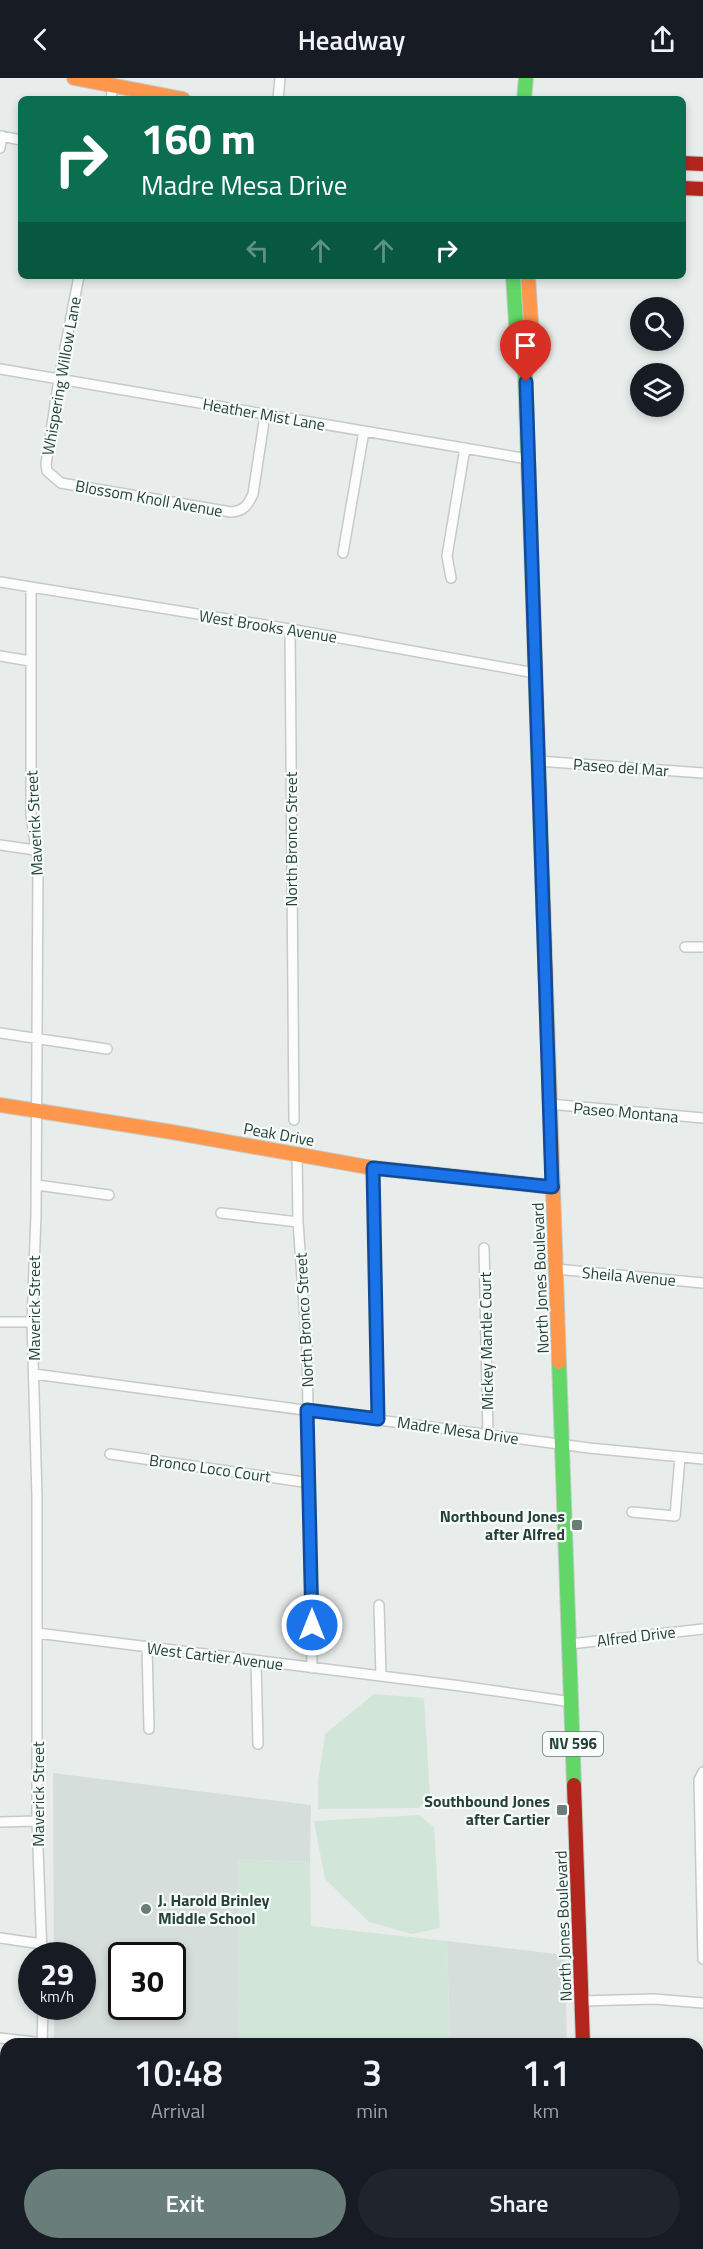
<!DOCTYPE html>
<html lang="en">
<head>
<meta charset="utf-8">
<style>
  body { margin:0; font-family:"Titillium Web",sans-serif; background:#20242c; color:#f1f3f6; height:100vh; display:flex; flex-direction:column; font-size:22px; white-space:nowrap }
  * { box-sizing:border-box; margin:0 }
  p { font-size:20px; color:#9ea1a6 }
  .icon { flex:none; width:33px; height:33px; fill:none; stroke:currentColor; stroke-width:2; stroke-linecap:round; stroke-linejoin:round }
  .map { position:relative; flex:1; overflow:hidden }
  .drawer { position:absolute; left:0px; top:1960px; width:704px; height:212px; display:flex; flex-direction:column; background:#171b24; border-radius:18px 18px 0 0; box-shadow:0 3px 9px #0003 }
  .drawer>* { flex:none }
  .guide { position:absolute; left:18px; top:18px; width:668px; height:183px; border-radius:9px; box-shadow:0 3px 9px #0003; background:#0b6e4f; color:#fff; overflow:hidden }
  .tools { position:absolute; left:630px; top:219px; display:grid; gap:12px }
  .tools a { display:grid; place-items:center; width:54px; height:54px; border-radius:50%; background:#171b24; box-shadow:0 3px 9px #0003; font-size:30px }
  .speed { position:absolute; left:18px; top:1864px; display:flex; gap:12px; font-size:30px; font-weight:700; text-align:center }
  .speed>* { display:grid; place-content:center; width:78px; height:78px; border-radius:50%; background:#171b24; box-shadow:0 3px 9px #0003; line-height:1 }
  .speed small { font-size:15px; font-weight:400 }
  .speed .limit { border:3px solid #111; border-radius:9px; background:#fff; color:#111 }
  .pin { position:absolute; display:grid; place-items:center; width:51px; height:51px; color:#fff; margin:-62px -26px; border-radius:50% 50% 50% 0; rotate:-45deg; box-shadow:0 0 6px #0007 }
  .pin .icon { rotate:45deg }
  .me { position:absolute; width:66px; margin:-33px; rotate:0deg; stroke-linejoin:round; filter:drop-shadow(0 0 4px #0008) }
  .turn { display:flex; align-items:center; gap:21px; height:126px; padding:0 24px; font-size:27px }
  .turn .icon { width:78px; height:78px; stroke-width:2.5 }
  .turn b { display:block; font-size:42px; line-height:51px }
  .lanes { display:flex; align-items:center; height:57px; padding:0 24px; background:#0003; justify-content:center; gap:30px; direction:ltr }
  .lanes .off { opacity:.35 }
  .eta { display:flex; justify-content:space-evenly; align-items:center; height:102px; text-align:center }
  .eta b { font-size:36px; font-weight:600; line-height:42px }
  .button { display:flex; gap:12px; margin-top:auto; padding:12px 24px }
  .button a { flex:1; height:69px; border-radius:36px; background:#697e78; color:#fff; font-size:24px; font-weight:600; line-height:69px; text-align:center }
  .button a+a { background:#20242c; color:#f1f3f6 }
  header { display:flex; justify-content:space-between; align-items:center; height:78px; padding:0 24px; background:#171b24; font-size:27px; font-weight:600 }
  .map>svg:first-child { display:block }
  .built { fill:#d6dedb; fill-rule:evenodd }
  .green { fill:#d1e6d8 }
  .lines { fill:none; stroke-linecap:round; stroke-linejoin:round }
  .street-casing { stroke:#c5cac8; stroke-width:12 }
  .fast-casing { stroke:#c3cbc8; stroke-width:16 }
  .slow-casing { stroke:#c3cbc8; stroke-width:16 }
  .jam-casing { stroke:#c3cbc8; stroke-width:16 }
  .street { stroke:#fcfcfc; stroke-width:9 }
  .fast { stroke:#63d668; stroke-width:14 }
  .slow { stroke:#ff974d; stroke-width:14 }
  .jam { stroke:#b3261e; stroke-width:14 }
  .route-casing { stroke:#114b97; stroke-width:15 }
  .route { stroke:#1a73e8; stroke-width:10 }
  .poi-dot { fill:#697e78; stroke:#f7fbf9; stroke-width:2 }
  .labels { text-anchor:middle; stroke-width:4.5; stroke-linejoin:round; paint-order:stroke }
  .shield { fill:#f7fbf9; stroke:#637a73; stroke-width:1.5 }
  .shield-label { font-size:15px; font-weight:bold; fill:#24423a }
  .street-label { font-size:16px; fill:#24423a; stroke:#f7fbf9 }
  .poi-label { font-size:16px; font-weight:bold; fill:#24423a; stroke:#f7fbf9; text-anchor:end }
</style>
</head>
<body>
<header><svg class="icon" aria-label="back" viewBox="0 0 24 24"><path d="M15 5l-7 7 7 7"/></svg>Headway<svg class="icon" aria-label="share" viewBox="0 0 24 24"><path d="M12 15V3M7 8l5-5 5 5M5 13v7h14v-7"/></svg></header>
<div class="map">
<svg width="703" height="2171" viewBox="0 0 703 2171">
  <rect width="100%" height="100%" fill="#e8edeb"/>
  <path class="built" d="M53,1695L311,1727L310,1784L238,1781L239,1966H54V1929H82V1878H54ZM122,1878H172V1929H122Z
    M447,1863L565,1877L567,1966H450Z"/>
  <path class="green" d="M374,1616L424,1620L430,1717L419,1730L318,1731V1703L325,1656Z
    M419,1737L434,1749L440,1850L412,1856L369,1844L325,1801L314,1743Z
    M238,1781L310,1784L311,1848L447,1863L450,1966H239Z"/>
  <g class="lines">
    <g class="street-casing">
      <path id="street" d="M111,21L113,7
        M278,21L280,0
        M0,58L21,62
        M0,70L2,58
        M79,198L59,301L46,386L47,393L61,405L231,434C244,433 248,427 253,416L265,337
        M0,291L528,381
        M343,475L364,353
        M451,500L447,478L465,370
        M0,504L290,551L535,595
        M31,509V737L38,787L36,1136L32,1244L37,1419V1743L42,1878
        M290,551L294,1042
        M0,578L30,583
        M538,683L703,695
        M0,767L35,772
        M685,869H703
        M0,955L107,971
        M549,1026L703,1040
        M297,1075L298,1144L307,1269L312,1590
        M373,1090L378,1341
        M37,1107L109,1117
        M221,1135L298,1144
        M484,1170L488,1356
        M556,1191L703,1205
        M0,1244H32
        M34,1296L589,1370L703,1381
        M110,1376L310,1405
        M632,1434L675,1438L680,1379
        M379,1527L381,1598
        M37,1555L461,1608L572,1624
        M570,1566L703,1551
        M147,1569L149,1651
        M256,1583L258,1666
        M703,1694L699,1702L703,1881
        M0,1744L37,1743
        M0,1860L42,1866
        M581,1923L654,1921L703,1925
        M0,1960L43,1965
        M42,1966L43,1929
        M29,2171V2166
        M396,2171V2166"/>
    </g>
    <g class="fast-casing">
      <path id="fast" d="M524,21L526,0
        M513,198L518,276L525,295L533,522
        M559,1284L574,1707
        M698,2138L703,2139
        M576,2171L577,2166
        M590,2171L591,2166"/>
    </g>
    <g class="slow-casing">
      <path id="slow" d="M74,0L183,21
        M525,289L533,276L528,198
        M546,911L559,1284
        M0,1027L172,1054L373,1090L422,1095"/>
    </g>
    <g class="jam-casing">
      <path id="jam" d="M682,85L703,86
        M682,110L703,111
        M533,522L546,911
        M422,1095L553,1109
        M574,1707L583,1966
        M0,2071L6,2072
        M698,2153H703"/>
    </g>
    <use href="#street" class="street"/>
    <use href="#fast" class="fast"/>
    <use href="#slow" class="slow"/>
    <use href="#jam" class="jam"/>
  </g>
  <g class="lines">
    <g class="route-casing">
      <path id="route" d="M312,1547L307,1332L378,1341L373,1090L552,1109L526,304"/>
    </g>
    <use href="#route" class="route"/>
  </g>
  <g class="poi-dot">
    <rect x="571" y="1441" width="12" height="12" rx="3"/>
    <rect x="556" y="1726" width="12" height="12" rx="3"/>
    <circle cx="146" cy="1831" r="6"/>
  </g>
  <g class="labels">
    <rect class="shield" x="543" y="1654" width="60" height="24" rx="4.5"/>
    <g class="shield-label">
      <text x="573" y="1671">NV 596</text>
    </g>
    <g class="street-label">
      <text transform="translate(61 298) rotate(-80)" y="6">Whispering Willow Lane</text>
      <text transform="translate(264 336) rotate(10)" y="6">Heather Mist Lane</text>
      <text transform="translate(149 420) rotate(10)" y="6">Blossom Knoll Avenue</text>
      <text transform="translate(268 548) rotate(9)" y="6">West Brooks Avenue</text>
      <text transform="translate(621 689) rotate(4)" y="6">Paseo del Mar</text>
      <text transform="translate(34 745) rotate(-93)" y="6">Maverick Street</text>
      <text transform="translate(291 761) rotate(-90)" y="6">North Bronco Street</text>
      <text transform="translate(626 1034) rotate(5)" y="6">Paseo Montana</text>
      <text transform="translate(279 1056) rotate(10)" y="6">Peak Drive</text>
      <text transform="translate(629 1198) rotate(5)" y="6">Sheila Avenue</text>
      <text transform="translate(540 1200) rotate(-92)" y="6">North Jones Boulevard</text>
      <text transform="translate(34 1230) rotate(-90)" y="6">Maverick Street</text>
      <text transform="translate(304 1242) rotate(-93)" y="6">North Bronco Street</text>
      <text transform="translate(486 1263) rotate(-91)" y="6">Mickey Mantle Court</text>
      <text transform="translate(458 1352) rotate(8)" y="6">Madre Mesa Drive</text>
      <text transform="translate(210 1390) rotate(8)" y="6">Bronco Loco Court</text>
      <text transform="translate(636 1558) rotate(-7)" y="6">Alfred Drive</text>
      <text transform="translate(215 1578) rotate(7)" y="6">West Cartier Avenue</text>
      <text transform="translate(38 1716) rotate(-90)" y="6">Maverick Street</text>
      <text transform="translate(563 1848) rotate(-92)" y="6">North Jones Boulevard</text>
    </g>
    <g class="poi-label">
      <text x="565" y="1444">Northbound Jones<tspan x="565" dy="18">after Alfred</tspan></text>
      <text x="550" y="1729">Southbound Jones<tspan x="550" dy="18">after Cartier</tspan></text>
      <text x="158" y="1828" text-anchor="start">J. Harold Brinley<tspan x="158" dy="18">Middle School</tspan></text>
    </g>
  </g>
</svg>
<div class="tools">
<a><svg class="icon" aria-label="search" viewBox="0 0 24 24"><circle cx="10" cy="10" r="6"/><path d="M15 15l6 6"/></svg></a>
<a><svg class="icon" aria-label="layers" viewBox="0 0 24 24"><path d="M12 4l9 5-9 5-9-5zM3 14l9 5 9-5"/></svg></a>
</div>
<div class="speed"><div>29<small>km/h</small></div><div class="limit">30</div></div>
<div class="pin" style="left:526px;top:304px;background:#d93025"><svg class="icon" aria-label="arrive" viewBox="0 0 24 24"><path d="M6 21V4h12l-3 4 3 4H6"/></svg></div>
<svg class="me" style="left:312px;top:1547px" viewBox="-20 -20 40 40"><circle r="17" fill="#1a73e8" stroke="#fff" stroke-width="3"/><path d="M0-11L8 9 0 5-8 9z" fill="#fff"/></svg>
<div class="guide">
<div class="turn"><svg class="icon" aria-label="right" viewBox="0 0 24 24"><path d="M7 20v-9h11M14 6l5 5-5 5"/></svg><div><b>160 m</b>Madre Mesa Drive</div></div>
<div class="lanes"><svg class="icon off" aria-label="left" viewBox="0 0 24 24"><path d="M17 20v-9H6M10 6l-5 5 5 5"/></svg><svg class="icon off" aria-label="ahead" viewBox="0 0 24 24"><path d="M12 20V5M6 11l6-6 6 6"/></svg><svg class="icon off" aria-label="ahead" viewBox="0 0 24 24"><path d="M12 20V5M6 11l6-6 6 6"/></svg><svg class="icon" aria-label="right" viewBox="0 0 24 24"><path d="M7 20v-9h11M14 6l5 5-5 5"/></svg></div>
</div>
<section class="drawer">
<div class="eta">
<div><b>10:48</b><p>Arrival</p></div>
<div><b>3</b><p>min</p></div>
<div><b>1.1</b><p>km</p></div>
</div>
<div class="button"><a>Exit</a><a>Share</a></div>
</section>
</div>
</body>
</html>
